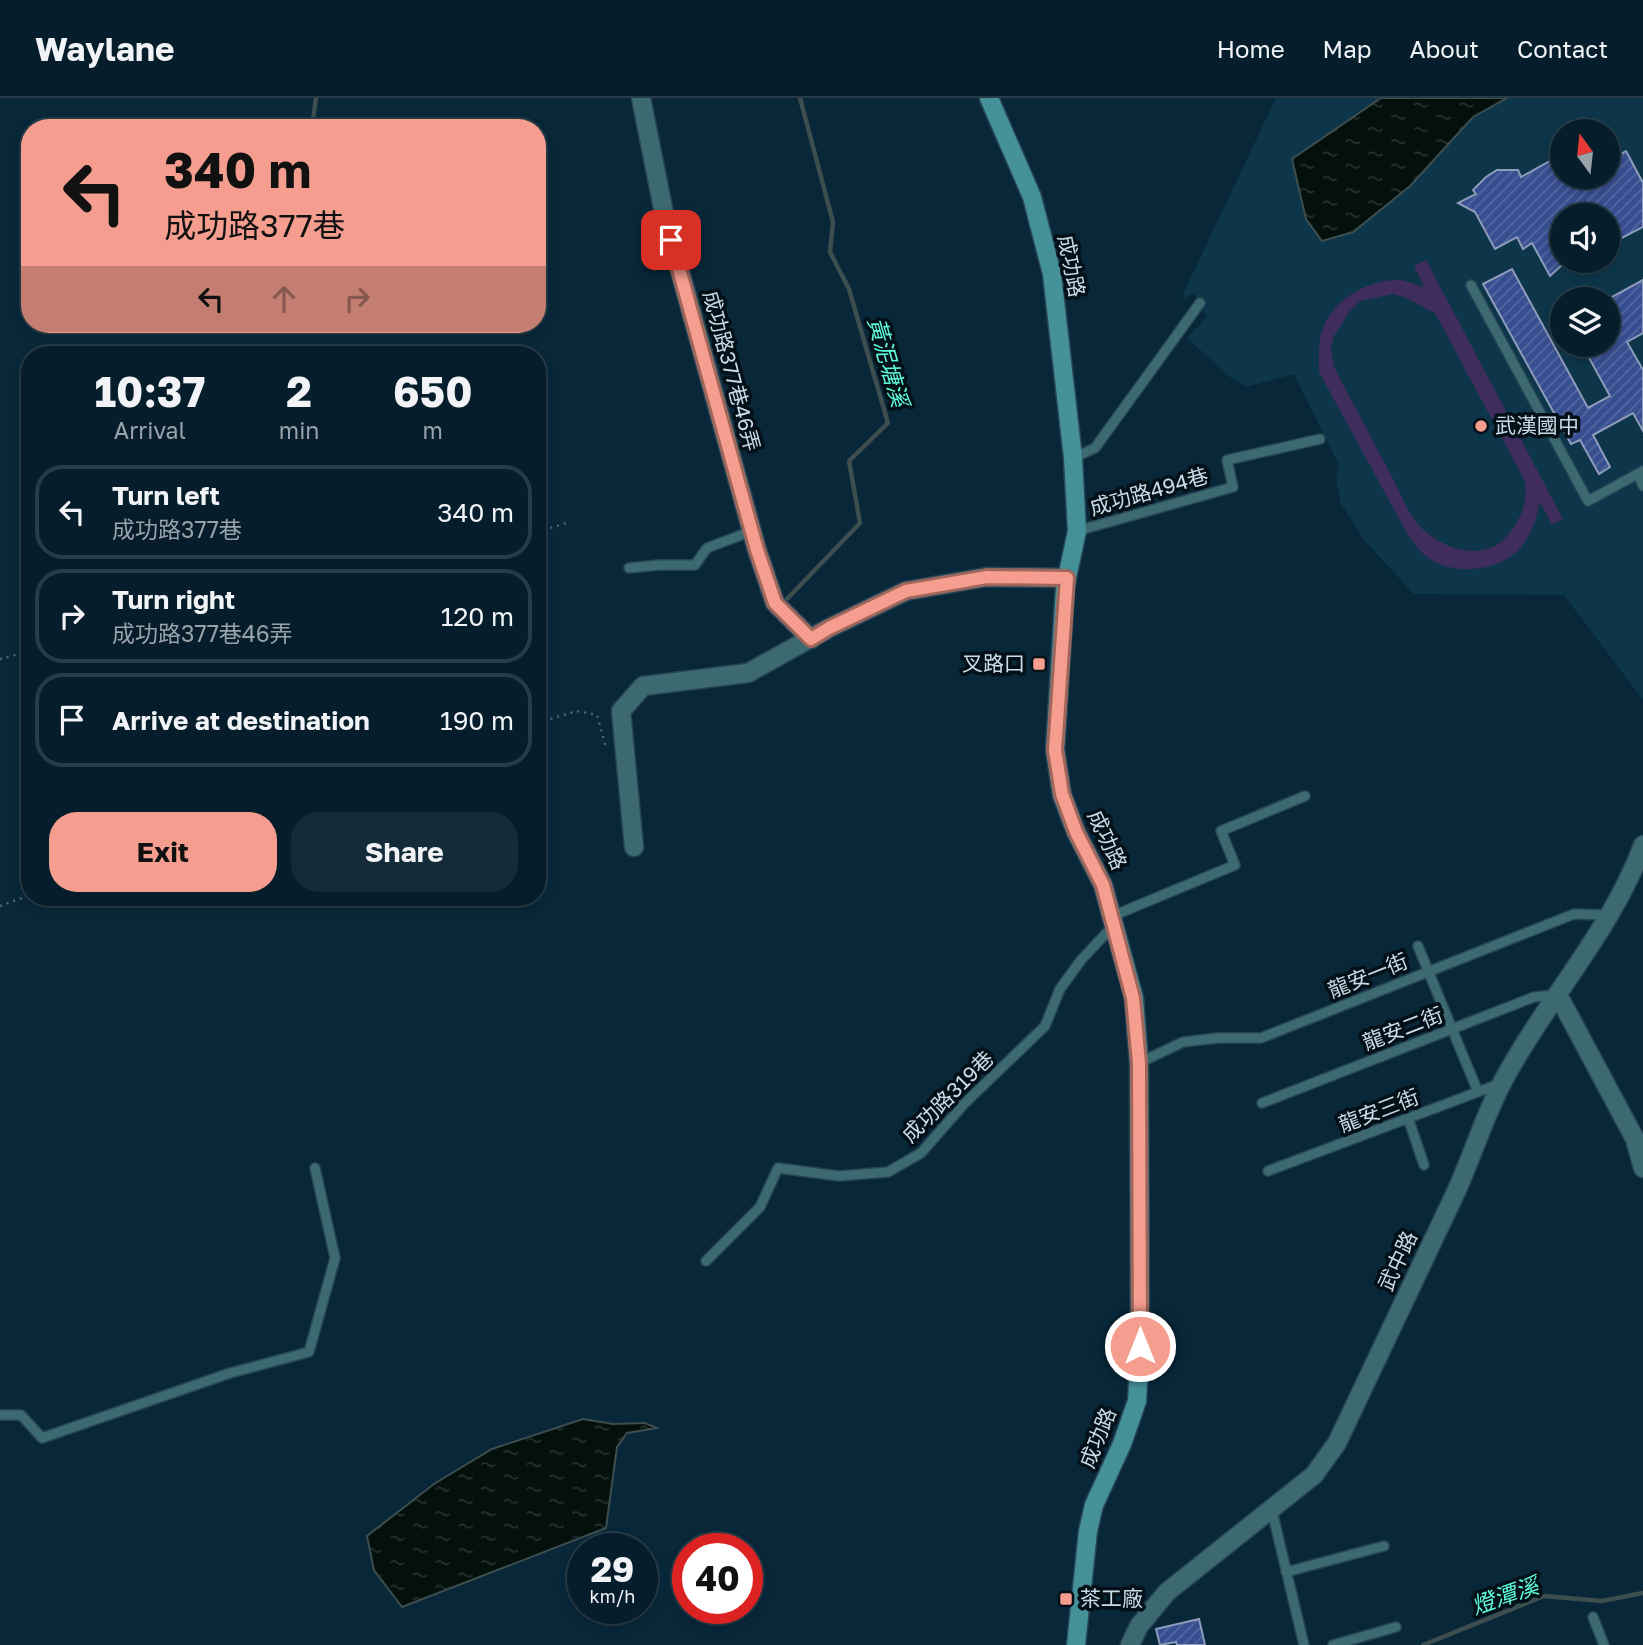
<!DOCTYPE html>
<html lang="en">
<head>
<meta charset="utf-8">
<style>
  body { margin:0; font-family:"Golos Text","Noto Sans TC",sans-serif; background:#142b38; color:#f1f3f6; height:100vh; display:flex; flex-direction:column; font-size:26px; white-space:nowrap }
  * { box-sizing:border-box; margin:0 }
  p { font-size:23px; color:#98a2a9 }
  .icon { flex:none; width:38px; height:38px; fill:none; stroke:currentColor; stroke-width:2; stroke-linecap:round; stroke-linejoin:round }
  .map { position:relative; flex:1; overflow:hidden }
  .details { position:absolute; left:21px; top:248px; width:525px; height:560px; display:flex; flex-direction:column; background:#061e2c; border-radius:28px; box-shadow:0 4px 10px #0003,0 0 0 2px #273c48 }
  .details>* { flex:none }
  .top-card { position:absolute; left:21px; top:21px; width:525px; height:214px; border-radius:28px; box-shadow:0 4px 10px #0003,0 0 0 2px #273c48; background:#f59d8e; color:#111; overflow:hidden }
  .needle { width:46px; rotate:345deg }
  .tools { position:absolute; left:1550px; top:21px; display:grid; gap:14px }
  .tools a { display:grid; place-items:center; width:70px; height:70px; border-radius:50%; background:#061e2c; box-shadow:0 4px 10px #0003,0 0 0 2px #273c48; font-size:35px }
  .speed { position:absolute; left:567px; top:1435px; display:flex; gap:14px; font-size:35px; font-weight:700; text-align:center }
  .speed>* { display:grid; place-content:center; width:91px; height:91px; border-radius:50%; background:#061e2c; box-shadow:0 4px 10px #0003,0 0 0 2px #273c48; line-height:1 }
  .speed small { font-size:18px; font-weight:400 }
  .speed .limit { border:10px solid #d22; background:#fff; color:#111 }
  .pin { position:absolute; display:grid; place-items:center; width:60px; height:60px; color:#fff; margin:-30px; border-radius:14px; box-shadow:0 4px 10px #0006 }
  .me { position:absolute; width:77px; margin:-38px; rotate:0deg; stroke-linejoin:round; filter:drop-shadow(0 0 5px #0008) }
  .turn { display:flex; align-items:center; gap:24px; height:147px; padding:0 28px; font-size:32px }
  .turn .icon { width:91px; height:91px; stroke-width:2.5 }
  .turn b { display:block; font-size:49px; line-height:60px }
  .lanes { display:flex; align-items:center; height:66px; padding:0 28px; background:#0003; justify-content:center; gap:35px; direction:ltr }
  .lanes .off { opacity:.35 }
  .eta { display:flex; justify-content:space-evenly; align-items:center; height:119px; text-align:center }
  .eta b { font-size:42px; font-weight:700; line-height:49px }
  .button { display:flex; gap:14px; margin-top:auto; padding:14px 28px }
  .button a { flex:1; height:80px; border-radius:28px; background:#f59d8e; color:#111; font-size:28px; font-weight:700; line-height:80px; text-align:center }
  .button a+a { background:#142b38; color:#f1f3f6 }
  ul { padding:0; list-style:none }
  li { display:flex; align-items:center; gap:21px; height:94px; margin:0 14px 10px; padding:0 14px; border:4px solid #273c48; border-radius:28px }
  li div { flex:1 }
  li b { display:block; font-size:26px }
  li em { font-style:normal }
  header { display:flex; align-items:center; gap:42px; box-sizing:border-box; height:98px; padding:0 35px; background:#061e2c; border-bottom:2px solid #273c48 }
  header strong { font-size:33px }
  nav { display:flex; gap:38px; margin-inline-start:auto; font-size:24px }
  .map>svg:first-child { display:block }
  .built { fill:#0d364a; fill-rule:evenodd }
  .garden { fill:#3e2d5d; fill-rule:evenodd }
  .water { fill:url(#water-ripples); stroke:#3e4d4d; stroke-width:2 }
  .lines { fill:none; stroke-linecap:round; stroke-linejoin:round }
  .stream { stroke:#3e4d4d; stroke-width:4.5 }
  .building { fill:url(#building-hatch); stroke:#8e9bba; stroke-width:2 }
  .lane-casing { stroke:#274556; stroke-width:12 }
  .street-casing { stroke:#274556; stroke-width:21 }
  .secondary-casing { stroke:#274556; stroke-width:21 }
  .path { stroke:#4b6676; stroke-width:2.5; stroke-dasharray:2 5; stroke-linecap:butt }
  .lane { stroke:#3d6a70; stroke-width:9 }
  .street { stroke:#3d6a70; stroke-width:18 }
  .secondary { stroke:#45919a; stroke-width:18 }
  .route-casing { stroke:#9f665c; stroke-width:18 }
  .route { stroke:#f59d8e; stroke-width:12 }
  .poi-dot { fill:#f59d8e; stroke:#041017; stroke-width:2.5 }
  .labels { text-anchor:middle; stroke-width:7; stroke-linejoin:round; paint-order:stroke }
  .street-label { font-size:21px; fill:#c9dbe6; stroke:#041017 }
  .poi-label { font-size:21px; fill:#c9dbe6; stroke:#041017; text-anchor:start }
  .water-label { font-size:23px; font-style:italic; fill:#5efcd9; stroke:#041017 }
</style>
</head>
<body>
<header>
<strong>Waylane</strong>
<nav><a>Home</a><a>Map</a><a>About</a><a>Contact</a></nav>
</header>
<div class="map">
<svg width="1643" height="1547" viewBox="0 0 1643 1547">
  <defs>
    <pattern id="water-ripples" width="26" height="14" patternUnits="userSpaceOnUse" patternTransform="scale(1.75)"><rect width="26" height="14" fill="#03100c"/><path d="M2 4q2-2 4 0t4 0M15 11q2-2 4 0t4 0" fill="none" stroke="#26322f"/></pattern>
    <pattern id="building-hatch" width="6" height="6" patternUnits="userSpaceOnUse" patternTransform="scale(1.75)"><rect width="6" height="6" fill="#374e90"/><path d="M-1 1l2-2M0 6l6-6M5 7l2-2" fill="none" stroke="#5367a0"/></pattern>
  </defs>
  <rect width="100%" height="100%" fill="#08283a"/>
  <path class="built" d="M1276,0H1643V602L1564,497L1414,496L1364,442L1340,404L1336,378L1339,367L1294,276L1246,289L1230,279L1187,240L1207,219L1194,195L1184,200L1183,196ZM1563,33H1608V79H1563ZM1563,117H1608V163H1563ZM1563,201H1608V247H1563Z"/>
  <path class="garden" d="M1426,162L1563,421L1552,427L1540,404C1536,421 1532,435 1521,449C1501,474 1450,479 1426,458C1419,453 1414,444 1408,437L1319,274C1319,259 1318,244 1323,230C1335,200 1367,183 1397,182C1406,182 1416,187 1424,189L1414,168ZM1393,196L1406,200L1435,215L1525,383C1528,406 1520,424 1504,441C1480,465 1437,449 1418,426C1407,414 1400,394 1392,379C1373,342 1353,306 1334,269L1331,251L1334,238L1350,213L1360,203Z"/>
  <path class="water" d="M1381,0H1507L1473,19L1410,88L1353,134L1322,143L1306,121L1292,61Z
    M583,1321L613,1326L645,1325L657,1330L627,1335L617,1349L606,1430L402,1509L374,1472L367,1438L434,1386L492,1351Z"/>
  <g class="lines">
    <path class="stream" d="M312,30L316,0
      M787,501L860,425L849,363L888,325L849,191L830,154L833,124L800,0
      M1423,1547L1544,1498L1602,1503L1643,1495"/>
  </g>
  <path class="building" d="M1626,53L1643,85V129L1608,147V117H1563V166L1550,178L1532,145L1523,151L1517,139L1495,151L1475,114L1458,105L1476,96L1473,92L1486,79L1497,72H1518L1521,79L1557,59L1563,67V79H1608V63Z
    M1512,171L1588,310L1610,298L1582,247H1608V201L1643,182V235L1627,244L1643,272V333L1633,315L1593,337L1610,369L1599,376L1580,342L1571,346L1483,186Z
    M1199,1521L1205,1547H1177L1176,1544L1160,1547L1156,1531Z"/>
  <g class="lines">
    <g class="lane-casing">
      <path id="lane" d="M1471,187L1588,403L1643,373
        M1073,360L1095,350L1200,205
        M1638,376L1643,388
        M1077,433L1233,389L1227,362L1320,341
        M629,470L659,467H695L707,450L752,433
        M1110,819L1235,767L1221,733L1305,698
        M1418,848L1478,994
        M1139,965L1183,944L1218,940H1261L1574,816L1609,817
        M1262,1005L1534,899L1556,897
        M1408,1020L1424,1067
        M1268,1073L1499,986
        M706,1163L760,1109L778,1070L839,1078L888,1074L921,1055L964,1006L1045,928L1060,891L1081,862L1114,827
        M0,1317H21L42,1340L230,1275L309,1254L335,1160L315,1070
        M1272,1413L1304,1547
        M1286,1474L1384,1448
        M1593,1519L1604,1547
        M1333,1547L1396,1529"/>
    </g>
    <g class="street-casing">
      <path id="street" d="M641,0L664,115L757,452L775,505L811,541
        M634,749L621,613L643,588L748,575L829,530L906,493L987,479L1067,480
        M1558,897L1635,1041L1643,1070
        M1130,1547L1139,1528L1167,1494L1314,1377L1337,1345C1376,1262 1416,1179 1455,1096C1472,1059 1484,1019 1503,983C1546,902 1611,834 1643,747"/>
    </g>
    <g class="secondary-casing">
      <path id="secondary" d="M989,0L1032,99L1052,176L1073,360L1077,433L1065,489L1055,652L1062,697L1076,734L1103,787L1134,900L1139,965L1140,1248L1137,1303L1122,1346L1094,1407L1088,1433L1076,1547"/>
    </g>
    <path class="path" d="M537,434L570,424
      M0,561L30,553
      M537,625L577,613L597,617L605,646L610,645
      M0,808L30,797"/>
    <use href="#lane" class="lane"/>
    <use href="#street" class="street"/>
    <use href="#secondary" class="secondary"/>
  </g>
  <g class="lines">
    <g class="route-casing">
      <path id="route" d="M671,142L757,452L775,505L811,541L829,530L906,493L987,479L1067,480L1055,652L1062,696L1076,734L1103,787L1133,900L1139,965L1140,1248"/>
    </g>
    <use href="#route" class="route"/>
  </g>
  <g class="poi-dot">
    <circle cx="1481" cy="328" r="7"/>
    <rect x="1032" y="559" width="14" height="14" rx="3.5"/>
    <rect x="1059" y="1494" width="14" height="14" rx="3.5"/>
  </g>
  <g class="labels">
    <g class="street-label">
      <text transform="translate(1071 168) rotate(79)" y="7">成功路</text>
      <text transform="translate(731 273) rotate(75)" y="7">成功路377巷46弄</text>
      <text transform="translate(1149 394) rotate(-16)" y="7">成功路494巷</text>
      <text transform="translate(1107 742) rotate(65)" y="7">成功路</text>
      <text transform="translate(1368 878) rotate(-22)" y="7">龍安一街</text>
      <text transform="translate(1403 931) rotate(-21)" y="7">龍安二街</text>
      <text transform="translate(948 999) rotate(-45)" y="7">成功路319巷</text>
      <text transform="translate(1379 1013) rotate(-21)" y="7">龍安三街</text>
      <text transform="translate(1398 1163) rotate(-65)" y="7">武中路</text>
      <text transform="translate(1098 1340) rotate(-68)" y="7">成功路</text>
    </g>
    <g class="poi-label">
      <text x="1495" y="335">武漢國中</text>
      <text x="1025" y="573" text-anchor="end">叉路口</text>
      <text x="1080" y="1508">茶工廠</text>
    </g>
    <g class="water-label">
      <text transform="translate(888 264) rotate(74)" y="8">黃泥塘溪</text>
      <text transform="translate(1505 1498) rotate(-19)" y="8">燈潭溪</text>
    </g>
  </g>
</svg>
<div class="tools">
<a><svg class="needle" viewBox="-14 -14 28 28"><path d="M0-13l5 13h-10z" fill="#e53935"/><path d="M0 13l5-13h-10z" fill="#98a2a9"/></svg></a>
<a><svg class="icon" aria-label="sound" viewBox="0 0 24 24"><path d="M4 9h4l5-4v14l-5-4H4zM17 9q2 3 0 6"/></svg></a>
<a><svg class="icon" aria-label="layers" viewBox="0 0 24 24"><path d="M12 4l9 5-9 5-9-5zM3 14l9 5 9-5"/></svg></a>
</div>
<div class="speed"><div>29<small>km/h</small></div><div class="limit">40</div></div>
<div class="pin" style="left:671px;top:142px;background:#d93025"><svg class="icon" aria-label="arrive" viewBox="0 0 24 24"><path d="M6 21V4h12l-3 4 3 4H6"/></svg></div>
<svg class="me" style="left:1140px;top:1248px" viewBox="-20 -20 40 40"><circle r="17" fill="#f59d8e" stroke="#fff" stroke-width="3"/><path d="M0-11L8 9 0 5-8 9z" fill="#fff"/></svg>
<div class="top-card">
<div class="turn"><svg class="icon" aria-label="left" viewBox="0 0 24 24"><path d="M17 20v-9H6M10 6l-5 5 5 5"/></svg><div><b>340 m</b>成功路377巷</div></div>
<div class="lanes"><svg class="icon" aria-label="left" viewBox="0 0 24 24"><path d="M17 20v-9H6M10 6l-5 5 5 5"/></svg><svg class="icon off" aria-label="ahead" viewBox="0 0 24 24"><path d="M12 20V5M6 11l6-6 6 6"/></svg><svg class="icon off" aria-label="right" viewBox="0 0 24 24"><path d="M7 20v-9h11M14 6l5 5-5 5"/></svg></div>
</div>
<section class="details">
<div class="eta">
<div><b>10:37</b><p>Arrival</p></div>
<div><b>2</b><p>min</p></div>
<div><b>650</b><p>m</p></div>
</div>
<ul>
<li><svg class="icon" aria-label="left" viewBox="0 0 24 24"><path d="M17 20v-9H6M10 6l-5 5 5 5"/></svg><div><b>Turn left</b><p>成功路377巷</p></div><em>340 m</em></li>
<li><svg class="icon" aria-label="right" viewBox="0 0 24 24"><path d="M7 20v-9h11M14 6l5 5-5 5"/></svg><div><b>Turn right</b><p>成功路377巷46弄</p></div><em>120 m</em></li>
<li><svg class="icon" aria-label="arrive" viewBox="0 0 24 24"><path d="M6 21V4h12l-3 4 3 4H6"/></svg><div><b>Arrive at destination</b></div><em>190 m</em></li>
</ul>
<div class="button"><a>Exit</a><a>Share</a></div>
</section>
</div>
</body>
</html>
